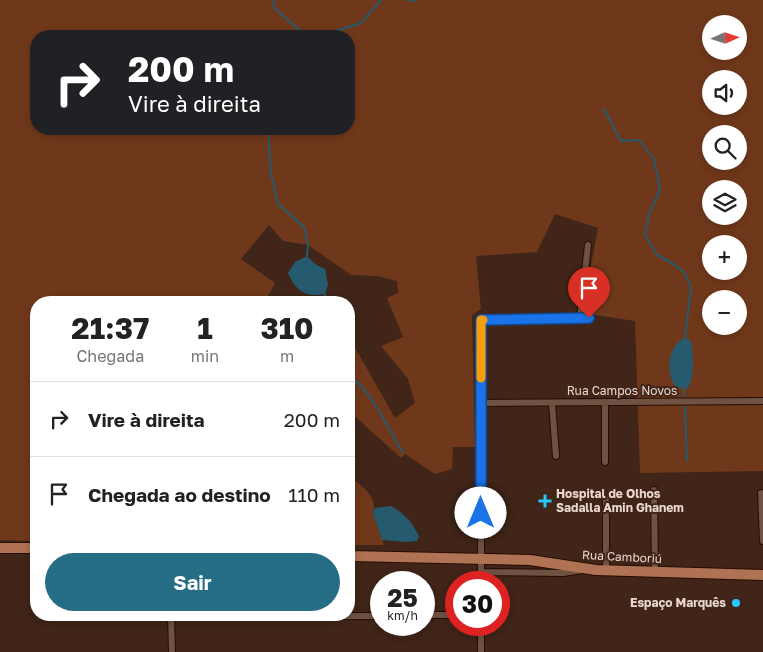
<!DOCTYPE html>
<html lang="pt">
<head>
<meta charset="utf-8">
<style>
  body { margin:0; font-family:"Golos Text",sans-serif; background:#f2f2f2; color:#222; height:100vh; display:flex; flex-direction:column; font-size:19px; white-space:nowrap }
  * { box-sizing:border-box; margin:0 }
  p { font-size:16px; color:#767676 }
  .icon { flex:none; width:28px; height:28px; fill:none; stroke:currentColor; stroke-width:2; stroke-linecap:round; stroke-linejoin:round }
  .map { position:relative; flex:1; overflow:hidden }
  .sheet { position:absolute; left:30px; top:296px; width:325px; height:325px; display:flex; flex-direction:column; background:#fff; border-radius:20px; box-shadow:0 2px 8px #0003 }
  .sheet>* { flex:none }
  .guide { position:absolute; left:30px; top:30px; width:325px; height:105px; border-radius:20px; box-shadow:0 2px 8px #0003; background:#202124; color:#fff; overflow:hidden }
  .needle { width:32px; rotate:87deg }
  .buttons { position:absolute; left:702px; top:15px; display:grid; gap:10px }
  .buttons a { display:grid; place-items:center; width:45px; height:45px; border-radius:50%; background:#fff; box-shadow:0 2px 8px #0003; font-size:25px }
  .speed { position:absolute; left:370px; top:571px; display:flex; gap:10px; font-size:25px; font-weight:700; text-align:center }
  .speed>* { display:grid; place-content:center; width:65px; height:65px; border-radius:50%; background:#fff; box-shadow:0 2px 8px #0003; line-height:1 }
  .speed small { font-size:12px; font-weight:400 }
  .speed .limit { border:8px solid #d22; background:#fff; color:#111 }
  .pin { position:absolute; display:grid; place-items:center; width:42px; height:42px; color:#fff; margin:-51px -21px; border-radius:50% 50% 50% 0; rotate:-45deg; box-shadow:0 0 5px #0007 }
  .pin .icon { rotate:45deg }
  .me { position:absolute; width:55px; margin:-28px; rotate:0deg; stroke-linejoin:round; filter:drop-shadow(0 0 4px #0008) }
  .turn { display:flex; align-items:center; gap:18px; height:105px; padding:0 15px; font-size:22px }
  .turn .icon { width:65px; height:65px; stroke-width:2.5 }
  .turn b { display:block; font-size:35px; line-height:42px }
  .eta { display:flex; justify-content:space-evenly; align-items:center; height:85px; text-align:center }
  .eta b { font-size:30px; font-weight:700; line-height:35px }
  .primary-button { display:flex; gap:10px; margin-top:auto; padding:10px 15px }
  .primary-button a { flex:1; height:58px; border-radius:30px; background:#246d85; color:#fff; font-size:20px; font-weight:700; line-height:58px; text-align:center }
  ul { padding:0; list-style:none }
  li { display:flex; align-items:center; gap:15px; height:75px; padding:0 15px; border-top:1px solid #e0e0e0 }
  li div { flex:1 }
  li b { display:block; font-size:19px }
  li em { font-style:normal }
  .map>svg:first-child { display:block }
  .green { fill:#70381a; fill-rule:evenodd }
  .water { fill:#255a6f }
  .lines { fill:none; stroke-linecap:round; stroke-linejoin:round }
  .stream { stroke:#255a6f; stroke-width:2 }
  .minor-casing { stroke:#250d02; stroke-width:8 }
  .primary-casing { stroke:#250d02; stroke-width:12 }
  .minor { stroke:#705243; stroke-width:6 }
  .primary { stroke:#af7254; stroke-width:10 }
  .route-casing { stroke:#114b97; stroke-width:12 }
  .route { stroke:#1a73e8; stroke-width:9 }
  .slow { stroke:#f59e0b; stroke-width:9 }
  .poi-dot { fill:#27c8ff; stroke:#402518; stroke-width:2 }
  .labels { text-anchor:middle; stroke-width:4; stroke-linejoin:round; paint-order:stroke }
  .street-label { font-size:12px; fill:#ead8cf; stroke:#402518 }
  .poi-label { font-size:12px; font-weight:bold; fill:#ead8cf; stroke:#402518; text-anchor:start }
</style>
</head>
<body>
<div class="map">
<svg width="763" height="652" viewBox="0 0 763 652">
  <rect width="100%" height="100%" fill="#402518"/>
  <path class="green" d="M0,0H763V471L640,473L635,321L582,313L598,228L555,214L537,252L476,256L481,309L472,315L475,447H453L452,469L435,474L405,454L401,458L349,411V337L395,418L415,403L408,379L381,346L403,337L387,298L398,293L397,281L377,276L351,275L308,245L283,241L269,225L241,259L275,283L266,300L267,302H36V541L0,540ZM711,24H739V51H711ZM36,36H349V129H36ZM711,79H739V106H711ZM711,134H739V161H711ZM711,189H739V216H711ZM711,244H739V271H711ZM711,299H739V326H711Z
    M349,475C359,485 379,496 373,513L384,545H349Z"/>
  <path class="water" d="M307,256L315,264L325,269L328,285L325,294C305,298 296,291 288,273L295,262Z
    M685,337L691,341C693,356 695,375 688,388L684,389L675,386C665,370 668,347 685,337Z
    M391,506C405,514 412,522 419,536L417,541L406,542L382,540L373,513L375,508Z"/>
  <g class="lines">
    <path class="stream" d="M273,0L275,9L304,34
      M408,0L414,1
      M303,36L305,34L336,31L361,23L381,0
      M604,109L621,141L639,140L654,159L660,190L649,214L645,235L657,255L672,263L685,273L691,288L685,337
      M268,129L271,174L278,204L304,227L308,245L307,256
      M325,294L326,302
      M349,375L364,389L378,409L402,452
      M684,389V396
      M685,407L687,460"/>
    <g class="minor-casing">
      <path id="minor" d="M580,318L588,245
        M481,403L763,401
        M552,403L556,456
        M605,462V402
        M654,490L655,572
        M761,493L763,541
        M606,498V570
        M481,572L563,573L582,570
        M481,582V320L589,318
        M171,615L172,652
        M424,615H456
        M171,617L381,616
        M481,625V652"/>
    </g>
    <g class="primary-casing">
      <path id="primary" d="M0,548H36
        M349,556L530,560L596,570L763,575"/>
    </g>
    <use href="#minor" class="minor"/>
    <use href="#primary" class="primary"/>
  </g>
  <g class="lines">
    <g class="route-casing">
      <path id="route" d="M481,513V320L589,318"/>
    </g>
    <use href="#route" class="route"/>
    <path class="slow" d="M481,378V320H483"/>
  </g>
  <g class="poi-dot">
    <path d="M542.5 493.5h5v5h5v5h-5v5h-5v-5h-5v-5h5z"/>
    <circle cx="736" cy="603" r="5"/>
  </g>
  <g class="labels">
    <g class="street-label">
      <text x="622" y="395">Rua Campos Novos</text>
      <text transform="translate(622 557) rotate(3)" y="4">Rua Camboriú</text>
    </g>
    <g class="poi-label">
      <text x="556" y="498">Hospital de Olhos<tspan x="556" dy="14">Sadalla Amin Ghanem</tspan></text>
      <text x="726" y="607" text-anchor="end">Espaço Marquês</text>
    </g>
  </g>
</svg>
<div class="buttons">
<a><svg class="needle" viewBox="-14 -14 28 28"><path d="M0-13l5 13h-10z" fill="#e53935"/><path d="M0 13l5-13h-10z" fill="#767676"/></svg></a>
<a><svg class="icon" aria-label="sound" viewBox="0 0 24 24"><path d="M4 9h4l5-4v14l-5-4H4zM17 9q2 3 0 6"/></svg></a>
<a><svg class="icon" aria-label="search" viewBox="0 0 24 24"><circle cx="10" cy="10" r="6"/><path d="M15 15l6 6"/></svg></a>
<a><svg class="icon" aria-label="layers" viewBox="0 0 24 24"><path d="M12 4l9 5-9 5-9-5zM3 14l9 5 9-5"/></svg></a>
<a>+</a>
<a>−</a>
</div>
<div class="speed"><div>25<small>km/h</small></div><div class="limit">30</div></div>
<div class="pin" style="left:589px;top:318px;background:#d93025"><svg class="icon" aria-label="arrive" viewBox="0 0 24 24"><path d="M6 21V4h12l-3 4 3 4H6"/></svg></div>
<svg class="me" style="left:481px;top:513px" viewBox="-20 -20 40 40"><circle r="19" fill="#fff"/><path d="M0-13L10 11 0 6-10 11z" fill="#1a73e8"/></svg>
<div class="guide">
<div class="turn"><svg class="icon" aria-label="right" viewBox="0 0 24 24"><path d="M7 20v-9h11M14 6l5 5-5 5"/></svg><div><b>200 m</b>Vire à direita</div></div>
</div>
<section class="sheet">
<div class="eta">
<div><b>21:37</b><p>Chegada</p></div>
<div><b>1</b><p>min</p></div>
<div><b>310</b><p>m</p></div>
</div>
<ul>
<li><svg class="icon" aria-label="right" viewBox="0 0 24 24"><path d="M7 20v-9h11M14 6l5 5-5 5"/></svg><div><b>Vire à direita</b></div><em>200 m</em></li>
<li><svg class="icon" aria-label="arrive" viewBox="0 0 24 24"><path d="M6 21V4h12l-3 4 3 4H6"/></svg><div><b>Chegada ao destino</b></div><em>110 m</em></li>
</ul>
<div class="primary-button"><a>Sair</a></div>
</section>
</div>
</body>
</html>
